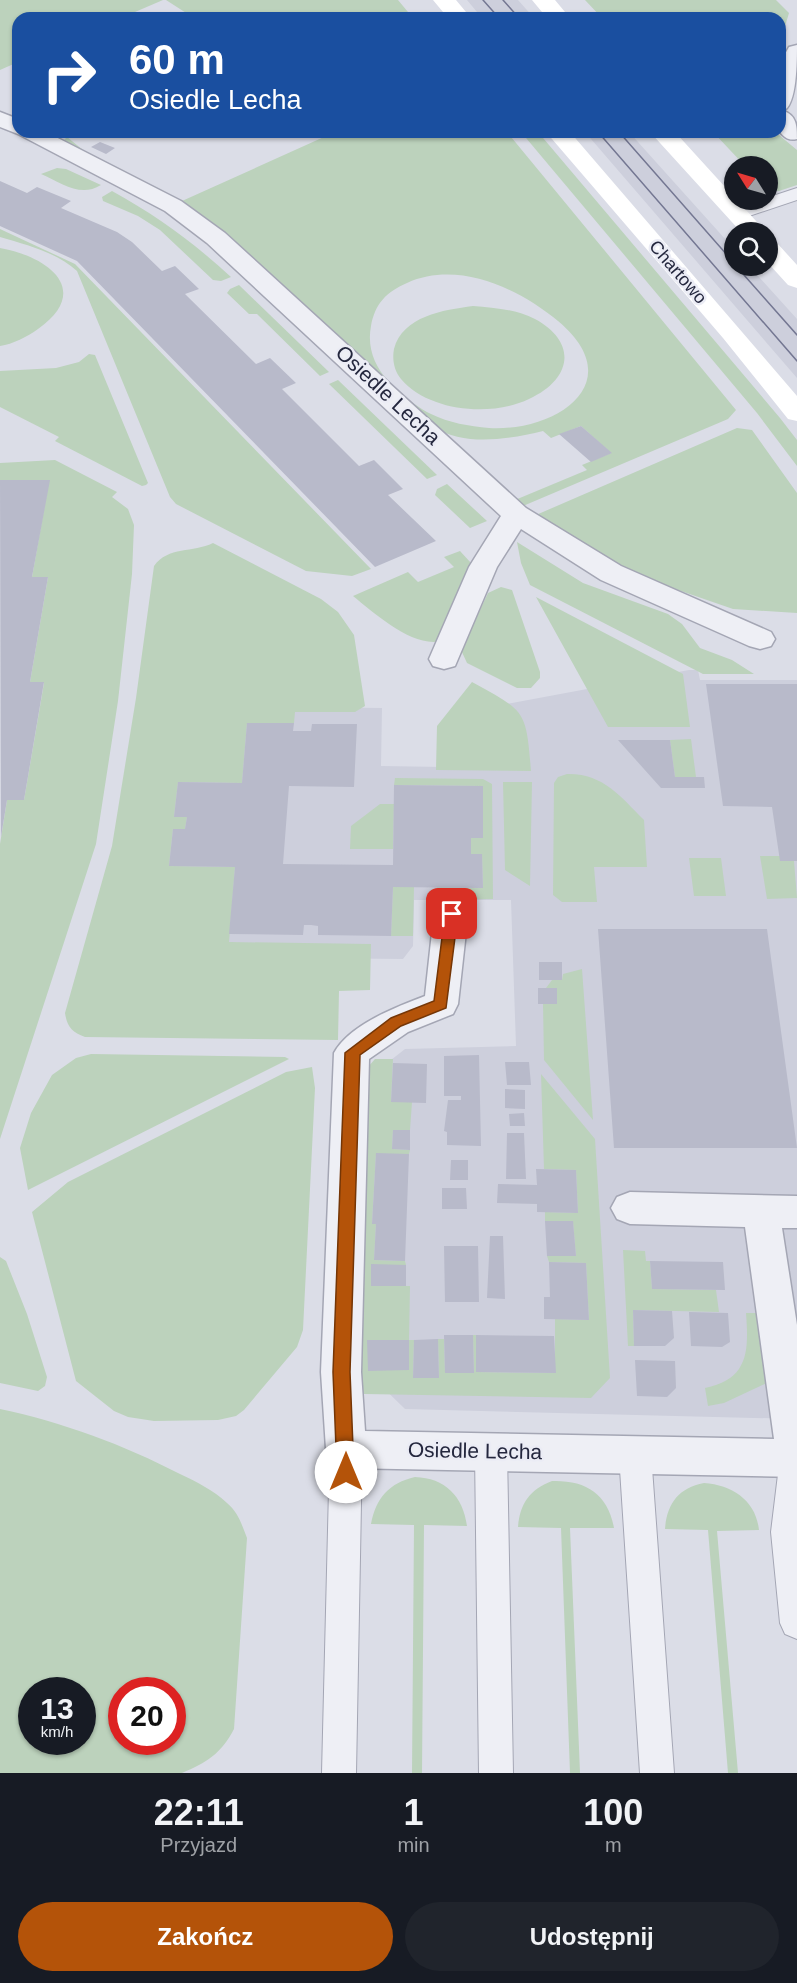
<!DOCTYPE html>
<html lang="pl">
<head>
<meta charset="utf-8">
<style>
  body { margin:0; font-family:Arial,sans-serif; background:#20242c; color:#f1f3f6; height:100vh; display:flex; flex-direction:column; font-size:22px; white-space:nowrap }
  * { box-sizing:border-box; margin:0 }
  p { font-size:20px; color:#9ea1a6 }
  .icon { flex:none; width:33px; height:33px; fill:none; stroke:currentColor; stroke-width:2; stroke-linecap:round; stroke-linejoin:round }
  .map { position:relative; height:1773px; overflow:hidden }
  .sheet { display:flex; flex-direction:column; background:#171b24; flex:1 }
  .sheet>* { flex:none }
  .hud { position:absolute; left:12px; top:12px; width:774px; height:126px; border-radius:18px; box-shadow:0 2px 4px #0004; background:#1a4fa0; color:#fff; overflow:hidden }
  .needle { width:39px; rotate:307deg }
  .buttons { position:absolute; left:724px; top:156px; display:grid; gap:12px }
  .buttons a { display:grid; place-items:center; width:54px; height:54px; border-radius:50%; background:#171b24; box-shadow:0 2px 4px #0004; font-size:30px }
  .speed { position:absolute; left:18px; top:1677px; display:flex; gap:12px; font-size:30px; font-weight:700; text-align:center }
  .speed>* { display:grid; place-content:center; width:78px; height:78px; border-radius:50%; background:#171b24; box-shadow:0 2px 4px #0004; line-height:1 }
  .speed small { font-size:15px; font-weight:400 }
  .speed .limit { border:9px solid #d22; background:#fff; color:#111 }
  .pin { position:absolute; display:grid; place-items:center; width:51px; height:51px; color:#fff; margin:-26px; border-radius:12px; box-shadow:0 3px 9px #0006 }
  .me { position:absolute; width:66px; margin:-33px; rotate:0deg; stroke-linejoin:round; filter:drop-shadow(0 0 4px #0008) }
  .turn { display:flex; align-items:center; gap:21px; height:126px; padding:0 18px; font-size:27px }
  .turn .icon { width:78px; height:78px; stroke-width:2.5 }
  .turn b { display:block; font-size:42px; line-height:51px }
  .eta { display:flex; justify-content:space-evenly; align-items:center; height:102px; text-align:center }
  .eta b { font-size:36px; font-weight:700; line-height:42px }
  .action { display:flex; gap:12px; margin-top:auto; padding:12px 18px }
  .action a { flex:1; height:69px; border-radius:36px; background:#b45309; color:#fff; font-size:24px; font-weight:700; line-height:69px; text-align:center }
  .action a+a { background:#20242c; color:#f1f3f6 }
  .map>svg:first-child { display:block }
  .built { fill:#cdcfdc }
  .green { fill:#bcd2bc; fill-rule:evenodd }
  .building { fill:#b8baca }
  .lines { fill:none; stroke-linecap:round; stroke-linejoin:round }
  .lane-casing { stroke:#a4a6b4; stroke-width:2 }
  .street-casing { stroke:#a4a6b4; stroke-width:3 }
  .lane { fill:#eeeff5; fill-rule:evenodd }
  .street { fill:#eeeff5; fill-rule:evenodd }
  .secondary { fill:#fff; fill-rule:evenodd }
  .tram { stroke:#747792; stroke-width:1.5 }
  .route { fill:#b45309; stroke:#753606; stroke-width:1.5 }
  .labels { text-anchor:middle; stroke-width:5; stroke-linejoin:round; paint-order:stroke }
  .far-street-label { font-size:18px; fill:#24273e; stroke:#ebecf5 }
  .street-label { font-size:21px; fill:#24273e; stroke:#ebecf5 }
</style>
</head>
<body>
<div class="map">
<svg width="797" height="1773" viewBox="0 0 797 1773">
  <rect width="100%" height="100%" fill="#dbdde7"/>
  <path class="built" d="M467,0H518L534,18H482Z
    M585,132H629L735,250V266H749L797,319V378Z
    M689,670H698L700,680H797V1419L405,1409L366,1371L377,1071L405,1049L516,1046L511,900H414L413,946L403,959L83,956L118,838L137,705L382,708L381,766L507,768L506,704Z"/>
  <path class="green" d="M0,0H163L121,18H18V62L0,70Z
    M166,0H398L413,18H194Z
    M585,0H776L789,13L780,43V18H602Z
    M335,132H507L736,410L728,419L523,506L515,500L587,470L582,465L611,453L581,426L551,438L543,431C511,439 464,447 434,427C422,419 411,406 400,396C411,400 420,409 431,414C449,423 469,426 489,428C557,432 631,382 558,321C518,288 458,260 407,283C386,292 375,304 371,326C367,347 374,365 388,381L386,383L228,240L61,143L67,137L83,150L182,201Z
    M521,132H538L780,418L797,440V466L757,413Z
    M713,132H768L779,135L797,150V185L779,191L768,190V166H745Z
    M57,168L66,169L101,185C80,198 62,183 41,174Z
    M112,191C156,215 194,243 231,277L221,281L213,280L160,230L138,216L103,201L102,197Z
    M0,229L75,264L371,569L352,576L306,571L176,504L170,497L77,271C56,252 27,245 0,237Z
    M0,248C46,256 94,289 38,329C27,337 13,344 0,346Z
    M239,285L329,372L320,376L257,314H249L227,293L230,289Z
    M473,306C494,308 516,309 535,319C579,343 571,380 529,399C492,417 429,412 401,379C394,371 392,359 394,349C403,316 443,310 473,306Z
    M89,354L95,355L148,483L146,485L142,486L55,441L59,437L0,407V371L56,368L79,362Z
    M338,380L437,475L427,479L329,384Z
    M737,428L752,430L797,493V613L733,609L623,571L536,515Z
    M55,460L117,492L112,497L128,509L134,525L132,574L118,701L96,844L0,1139V844L7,800H24L44,683L30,682L48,577H32L49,481L0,480V463Z
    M447,484L487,521L470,528L435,495L437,489Z
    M517,542L583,583L668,614L682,624L700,648L732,660L754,674H703L530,585L521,563Z
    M213,543L321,599L338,612L354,635L365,706L355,712H295L294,723H247L242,783L178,782L174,817H187L185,829H173L169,866L235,867L229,942L371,944L370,990L339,991L338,1040L85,1037C72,1032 67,1027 65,1013L112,846L136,698L154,566C168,546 193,553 213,543Z
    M460,551L471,563V570L441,641C413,648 374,613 353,596L408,572L418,582L454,567L444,557Z
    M501,587L512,590L540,672V678L531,688H517L467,663L461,650L488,593Z
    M536,597L683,674L690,727H608Z
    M472,682C526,712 526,709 531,771L436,770L437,726Z
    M691,739L696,777H675L670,740Z
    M567,774C603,773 621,797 644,820L647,867H594L597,902H562L553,895L554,783L558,777Z
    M395,778L483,779L492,784L493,899L437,900V887L483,888L482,854H471V838L483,837V786L394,785Z
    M503,782H532L530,886L505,870Z
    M380,804H394L393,849H350L351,826Z
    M760,856H780L794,861L797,898L767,899Z
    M689,858H721L726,896H694Z
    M393,887H414L413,936H391Z
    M582,969L593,1120L544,1060L543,1004H557V989L546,988L552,980H562L563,974Z
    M91,1054L285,1057L289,1059L28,1190L20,1148L31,1113L52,1075L76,1058Z
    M375,1059H393L391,1102H412L410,1130H393L392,1149L410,1150L409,1154H376L372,1223L376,1224L374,1260L405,1261L406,1265H371V1286H410L409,1340H414L413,1378H439L438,1339H444L445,1372H474L473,1335H476V1372L555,1373V1319L589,1320L586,1263L549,1262L547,1256H576L573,1222L545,1221V1212L578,1213L576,1170L544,1169L541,1074L595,1139L610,1378L591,1398L364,1394L356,1378L368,1067Z
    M312,1067L315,1088L303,1330L297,1347L244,1410L236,1416L218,1420L154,1421L128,1417L114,1411L76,1381L32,1212L68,1182L286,1072Z
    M623,1250L645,1251L646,1261H650L652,1289L716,1290L719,1312L633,1310L634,1346H628Z
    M0,1257L6,1261L27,1314L47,1377L45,1386L38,1391L0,1383Z
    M746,1313H763L769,1382L724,1403L708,1406L705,1388C748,1379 749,1352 746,1313Z
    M0,1409C62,1422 124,1445 180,1474C197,1482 213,1490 227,1503C238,1512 242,1525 247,1538L234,1729C222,1753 206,1763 182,1773H0ZM32,1690H82V1742H32ZM122,1690H172V1742H122Z
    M415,1477C445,1478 463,1496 467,1526L424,1525L422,1773H412L414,1525L371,1524C376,1498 389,1483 415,1477Z
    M552,1481C586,1480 608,1494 614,1528H570L580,1773H570L561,1528L518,1527C520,1504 529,1490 552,1481Z
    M704,1483C733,1485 756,1501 759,1530L717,1531L738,1773H728L708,1530L665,1529C667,1504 678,1488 704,1483Z"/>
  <path class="building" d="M100,142L115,148L106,154L91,147Z
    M0,181L27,193L37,187L71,201L61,208L117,232L132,242L162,271L175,266L199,289L185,294L256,364L270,358L296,383L282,389L359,466L374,460L403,489L388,495L436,541L375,567L77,261L0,226Z
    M581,426L612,453L591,462L559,434Z
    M0,480H50L32,577H48L30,682H44L24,800H7L1,837Z
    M706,684H797V861H780L772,807L723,806Z
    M247,723H294L293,731H311L312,724H357L354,787L289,786L283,864L393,865L394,785L483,786V838H471V854H482L483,888L393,887L391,936L318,935V926L311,925H304L303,935L229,934L235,867L169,866L173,829H185L187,817H174L178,782L242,783Z
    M618,740H670L675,777H704L705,788H661Z
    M598,929H767L797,1148H614Z
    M539,962H562V980H539Z
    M538,988H557V1004H538Z
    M479,1055L481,1146L447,1145V1132L444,1131L448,1100H461V1096H444V1056Z
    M505,1062H529L531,1085H507Z
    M393,1063L427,1064L426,1103L391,1102Z
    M505,1089L525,1090V1109L505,1108Z
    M524,1113L525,1126H510L509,1114Z
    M393,1130H410V1150L392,1149Z
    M507,1133H524L526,1179H506Z
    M376,1153L409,1154L405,1261L374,1260L376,1224H372Z
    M451,1160H468V1180H450Z
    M536,1169L576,1170L578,1213L537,1212V1204L497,1203L498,1184L537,1185Z
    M442,1188H466L467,1209H442Z
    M545,1221H573L576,1256H547Z
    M490,1236H503L505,1299L487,1298Z
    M444,1246H478L479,1302H445Z
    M650,1261L723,1262L725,1290L652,1289Z
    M549,1262L586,1263L589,1320L544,1319V1297H550Z
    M371,1264L406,1265V1286H371Z
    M633,1310L672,1311L674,1338L665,1346H634Z
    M689,1312L728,1313L730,1342L722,1347L691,1346Z
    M444,1335H473L474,1373H445Z
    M476,1335L554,1336L556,1373L476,1372Z
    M438,1339L439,1378H413L414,1340Z
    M367,1340H409V1370L368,1371Z
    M635,1360L675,1361L676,1388L667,1397L637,1396Z"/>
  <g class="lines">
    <g class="lane-casing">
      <path id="lane" d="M797,188V200L737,220L728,214L730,210Z
        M346,1435L357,1439L362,1449L356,1773H322L330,1449L335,1439Z
        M491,1438L502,1442L507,1452L513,1773H479L475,1452L480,1442Z
        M635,1440L646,1444L651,1454L674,1773H640L619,1454L624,1444Z
        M796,1443L797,1444V1639L785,1634L780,1623L771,1532L780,1458L785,1448Z"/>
    </g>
    <g class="street-casing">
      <path id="street" d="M797,45C797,61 797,106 783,111C797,115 797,127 797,139C789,141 785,138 780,132C780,106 774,70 789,47Z
        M0,112L18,119V132H46L181,201L225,233L526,508L621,566L771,632L775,639L771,646L760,649L749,646L601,580L521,529L497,567L455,666L444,669L433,666L429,659L469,567L501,516L207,243L165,211L18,134L0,127Z
        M451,901L463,905L468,914L458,1004L453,1014L408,1032L369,1059L361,1372L365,1431L774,1439L745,1227L630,1224L617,1219L611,1208L617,1197L630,1192L797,1196V1228H782L797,1325V1477L346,1468L332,1462L326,1449L321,1372L334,1053C349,1025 396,1007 425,996L434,914L439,905Z"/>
    </g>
    <use href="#lane" class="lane"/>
    <use href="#street" class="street"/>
    <path class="secondary" d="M433,0H456L471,18H448Z
      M532,0H555L570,18H547Z
      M546,132H570L797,396V421L788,419L723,338Z
      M650,132H675L766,232H741Z
      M768,241L777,243L797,265V288L788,285L768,263Z"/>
    <path class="tram" d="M483,0L499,18
      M503,0L519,18
      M598,132L797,361
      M619,132L735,264
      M736,266L797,335"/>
  </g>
  <path class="route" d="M452,908L458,914L446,1008L401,1026L360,1055L350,1372L354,1472L352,1477L346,1480L340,1477L337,1472L333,1372L345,1053L391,1018L434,1001L445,914Z"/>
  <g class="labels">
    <g class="far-street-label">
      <text transform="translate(678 272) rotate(49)" y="6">Chartowo</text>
    </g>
    <g class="street-label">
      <text transform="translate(388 395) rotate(43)" y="7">Osiedle Lecha</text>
      <text transform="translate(475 1451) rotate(1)" y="7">Osiedle Lecha</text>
    </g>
  </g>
</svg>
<div class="buttons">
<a><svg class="needle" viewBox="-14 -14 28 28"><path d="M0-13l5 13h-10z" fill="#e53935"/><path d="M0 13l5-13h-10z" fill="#9ea1a6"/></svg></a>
<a><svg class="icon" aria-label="search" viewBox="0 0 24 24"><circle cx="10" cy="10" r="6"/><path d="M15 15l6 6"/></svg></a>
</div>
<div class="speed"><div>13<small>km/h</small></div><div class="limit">20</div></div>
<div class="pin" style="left:452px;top:914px;background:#d93025"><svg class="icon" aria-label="arrive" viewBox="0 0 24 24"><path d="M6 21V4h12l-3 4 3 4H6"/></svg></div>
<svg class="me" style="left:346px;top:1472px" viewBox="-20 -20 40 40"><circle r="19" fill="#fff"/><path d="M0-13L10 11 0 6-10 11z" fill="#b45309"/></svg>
<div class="hud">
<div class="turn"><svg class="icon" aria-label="right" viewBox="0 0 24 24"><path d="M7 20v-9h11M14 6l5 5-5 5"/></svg><div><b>60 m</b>Osiedle Lecha</div></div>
</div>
</div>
<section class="sheet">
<div class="eta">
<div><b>22:11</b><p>Przyjazd</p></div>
<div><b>1</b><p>min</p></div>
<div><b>100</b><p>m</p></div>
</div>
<div class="action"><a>Zakończ</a><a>Udostępnij</a></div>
</section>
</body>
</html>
